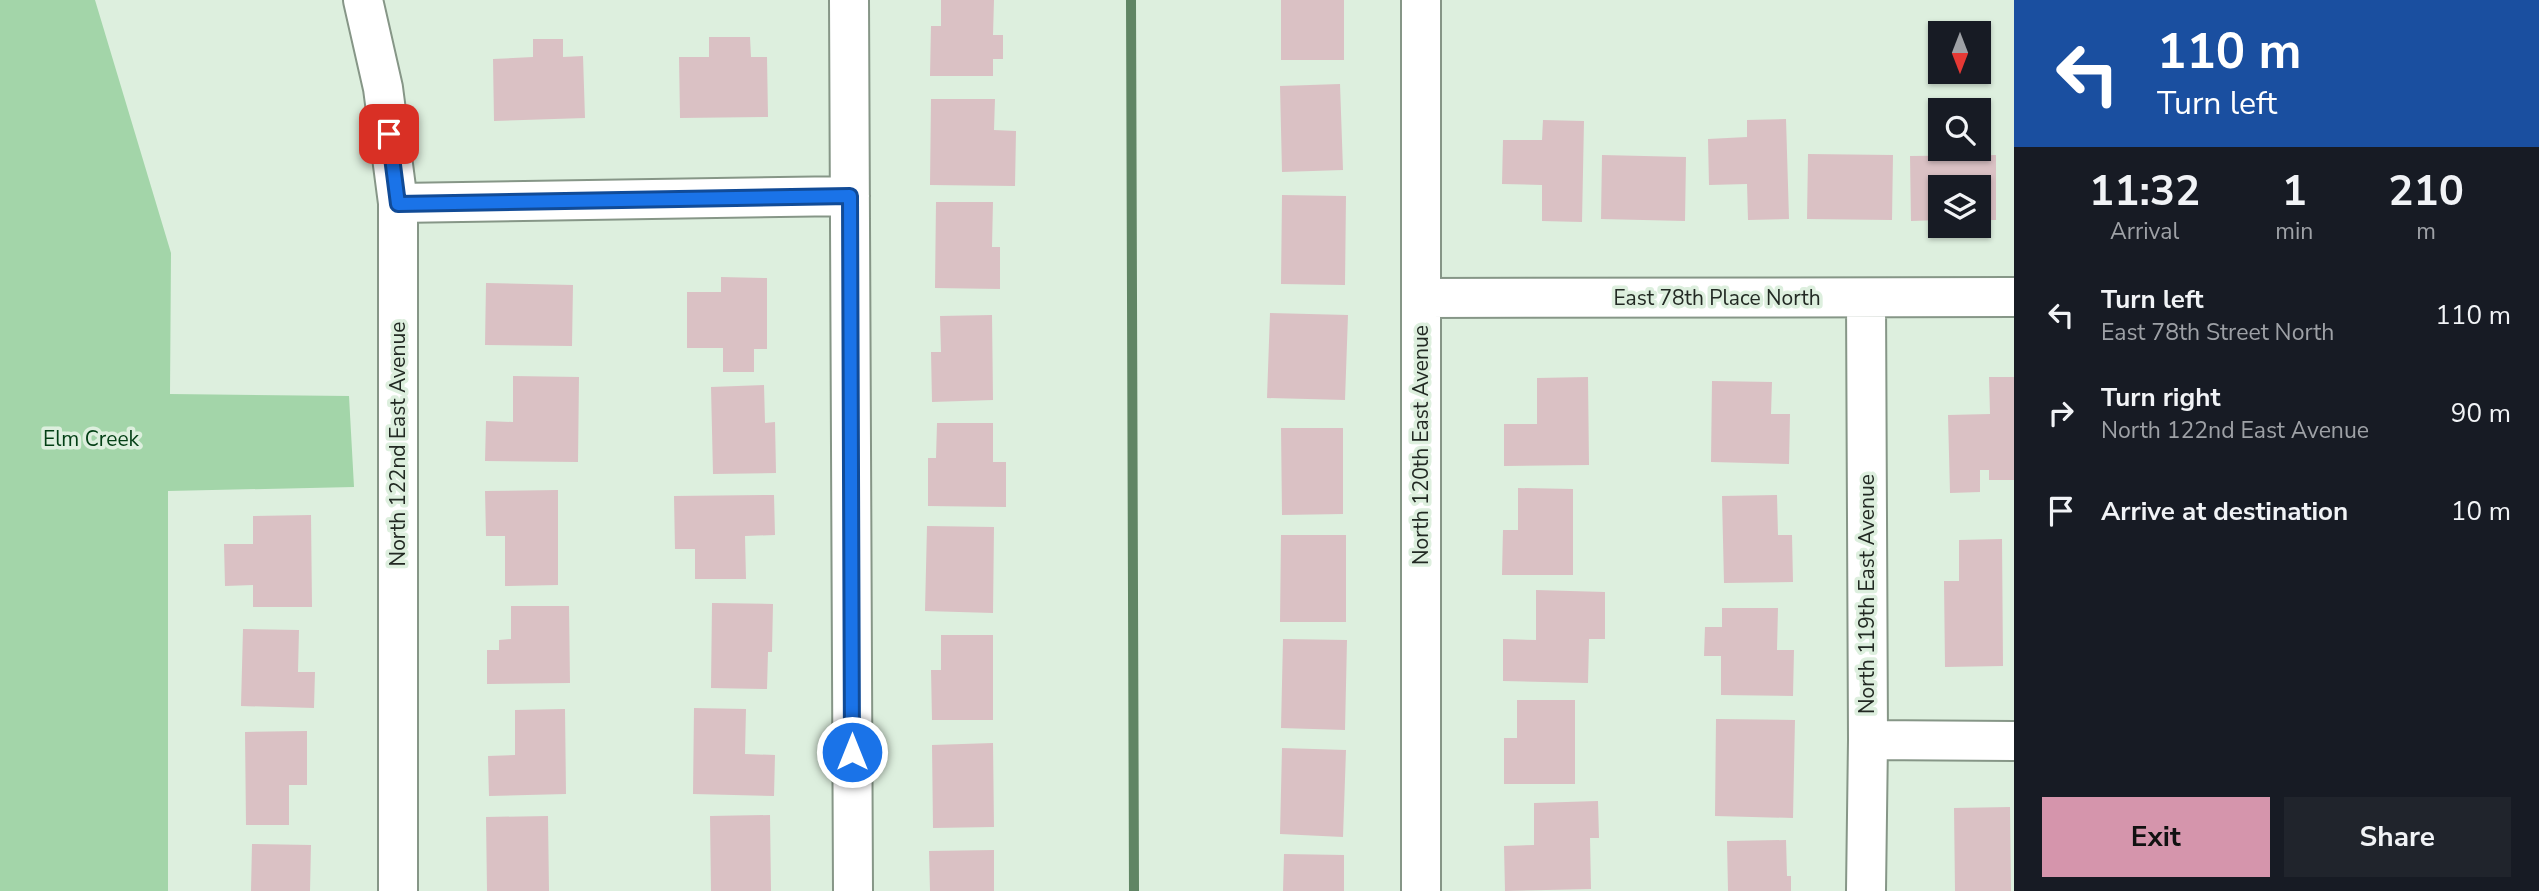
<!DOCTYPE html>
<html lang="en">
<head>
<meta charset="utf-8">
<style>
  body { margin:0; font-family:"Nunito Sans",sans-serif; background:#20242c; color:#f1f3f6; height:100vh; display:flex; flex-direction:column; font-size:26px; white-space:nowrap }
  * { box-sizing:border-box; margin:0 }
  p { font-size:23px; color:#9ea1a6 }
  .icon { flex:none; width:38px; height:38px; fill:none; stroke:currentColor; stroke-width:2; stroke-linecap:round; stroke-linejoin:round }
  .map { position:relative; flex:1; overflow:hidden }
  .sheet { display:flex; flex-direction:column; background:#171b24; width:525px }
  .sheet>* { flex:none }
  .banner { background:#1a4fa0; color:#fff; overflow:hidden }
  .needle { width:46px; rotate:180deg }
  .buttons { position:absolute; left:1928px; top:21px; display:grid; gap:14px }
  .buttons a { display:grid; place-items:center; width:63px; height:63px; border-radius:0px; background:#171b24; box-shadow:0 2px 5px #0004; font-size:35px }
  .pin { position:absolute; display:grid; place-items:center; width:60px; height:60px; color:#fff; margin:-30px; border-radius:14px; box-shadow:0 4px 10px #0006 }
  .me { position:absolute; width:77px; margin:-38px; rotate:0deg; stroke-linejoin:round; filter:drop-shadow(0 0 5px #0008) }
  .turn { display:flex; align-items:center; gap:24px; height:147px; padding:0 28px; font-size:32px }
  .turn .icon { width:91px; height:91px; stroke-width:2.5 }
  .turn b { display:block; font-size:49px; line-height:60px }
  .eta { display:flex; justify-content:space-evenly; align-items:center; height:119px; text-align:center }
  .eta b { font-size:42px; font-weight:700; line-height:49px }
  .action { display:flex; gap:14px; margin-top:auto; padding:14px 28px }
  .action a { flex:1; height:80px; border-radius:0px; background:#d595ac; color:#111; font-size:28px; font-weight:700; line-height:80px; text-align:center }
  .action a+a { background:#20242c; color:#f1f3f6 }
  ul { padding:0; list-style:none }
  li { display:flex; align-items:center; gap:21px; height:98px; padding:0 28px }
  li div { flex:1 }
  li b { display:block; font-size:26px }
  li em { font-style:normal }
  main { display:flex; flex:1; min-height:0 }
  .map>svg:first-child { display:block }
  .green { fill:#a3d5a9 }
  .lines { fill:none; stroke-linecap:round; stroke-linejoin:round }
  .stream { stroke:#608564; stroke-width:10 }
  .building { fill:#dac1c4 }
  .minor-casing { stroke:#869687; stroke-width:42 }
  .tertiary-casing { stroke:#869687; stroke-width:42 }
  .minor { stroke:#fff; stroke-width:38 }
  .tertiary { stroke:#fff; stroke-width:38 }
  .route-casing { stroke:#114b97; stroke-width:18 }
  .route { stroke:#1a73e8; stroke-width:12 }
  .labels { text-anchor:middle; stroke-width:7; stroke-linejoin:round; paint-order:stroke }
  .street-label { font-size:21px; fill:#222923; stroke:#ddefde }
  .park-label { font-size:21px; fill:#033f15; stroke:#ddefde }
</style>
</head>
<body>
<main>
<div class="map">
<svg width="2014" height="891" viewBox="0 0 2014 891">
  <rect width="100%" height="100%" fill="#ddefde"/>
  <path class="green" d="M0,0H95L171,253L170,394L349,396L354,487L168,491V891H0Z"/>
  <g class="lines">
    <path class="stream" d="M1131,0L1134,891"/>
  </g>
  <path class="building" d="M941,0H994L993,35H1003V59H993V76H930L931,26H941Z
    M1281,0H1344V60H1281Z
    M709,37H750L751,57H767L768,117L680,118L679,57H709Z
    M533,39H563V57L583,56L585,118L494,121L493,59L533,57Z
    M1340,84L1343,170L1282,172L1280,86Z
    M931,99H995L994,130L1016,131L1015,186L930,185Z
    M1786,119L1789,219L1748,220L1747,184L1709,185L1708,139L1747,137V120Z
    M1543,120L1584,121L1582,222L1542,221V185L1502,184L1503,140H1542Z
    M1808,154L1893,155L1892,220L1807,219Z
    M1602,155L1686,157L1685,221L1601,219Z
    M1996,155V220H1979V187H1941V220L1911,221L1910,156Z
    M1282,195L1346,196L1345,285L1281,284Z
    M936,202H993L992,247H1000V289L935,288Z
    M721,277L767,278V349H754V372H723V348H687V292H721Z
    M486,283L573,285L572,346L485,345Z
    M1270,313L1348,315L1345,400L1267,398Z
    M992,315L993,400L932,402L931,352H941L940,316Z
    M513,376L579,377L578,462L485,461L486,421L513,422Z
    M1588,377L1589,465L1504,466V424H1537V378Z
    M1989,377H2014V480H1989V470H1980V492L1950,493L1948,415L1990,414Z
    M1712,381L1772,382L1771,414H1790L1789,464L1711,462Z
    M764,385L765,423L775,422L776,473L713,474L711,387Z
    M937,423H993V462H1006V507L928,506V458H936Z
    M1281,428H1343V514L1282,515Z
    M1518,488L1573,489V575H1502L1503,530H1518Z
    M558,490V585L505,586V536H486L485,491Z
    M774,495L775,535L745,536L746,579H695V549H675L674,496Z
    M1777,495L1778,535H1792L1793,582L1724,583L1722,496Z
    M311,515L312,607H253V585L225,586L224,544H253V516Z
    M927,526L994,527L993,613L925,611Z
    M1281,535H1346V622H1280Z
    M2002,539L2003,666L1945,667L1944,581H1959V540Z
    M1536,590L1605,592V639H1589L1588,683L1503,681V639L1536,640Z
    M712,603L773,604L772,652H768L767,689L711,688Z
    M511,606H569L570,683L487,684V650H499V640L511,639Z
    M1722,608H1778L1777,650H1794L1793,696L1721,695V656H1704L1705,627H1722Z
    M243,629L299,630L298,672H315L314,708L241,706Z
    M941,635H993V720H932L931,670H941Z
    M1283,639L1347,640L1345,730L1281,728Z
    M1517,700H1575V784H1504V738H1517Z
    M694,708L746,709L745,754L775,755L774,796L693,794Z
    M565,709L566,794L489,796L488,756L515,755V710Z
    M1716,719L1795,720L1793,818L1715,816Z
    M307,731V785H289V825H246L245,732Z
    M993,743L994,827L933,828L932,745Z
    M1282,748L1346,750L1343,837L1280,834Z
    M1598,801L1599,838H1590L1591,889L1505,891L1504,846L1534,845V803Z
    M2010,807L2011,891H1955L1954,808Z
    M770,815L771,891H711L710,816Z
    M548,816L549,891H487L486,817Z
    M1786,840L1787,876H1791V891H1728L1727,841Z
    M252,844L311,845L310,891H251Z
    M994,850V891H930L929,851Z
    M1284,854L1344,855V891H1283Z"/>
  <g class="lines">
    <g class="minor-casing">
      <path id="minor" d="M849,0L853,891
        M1421,0V891
        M398,203L850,196
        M1421,298L2014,297
        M1866,298L1868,740L1866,891
        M1868,740L2014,741"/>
    </g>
    <g class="tertiary-casing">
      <path id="tertiary" d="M363,0L383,88L398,203V891"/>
    </g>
    <use href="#minor" class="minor"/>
    <use href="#tertiary" class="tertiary"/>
  </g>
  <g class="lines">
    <g class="route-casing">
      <path id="route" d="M389,134L398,204L850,196L852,752"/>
    </g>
    <use href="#route" class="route"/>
  </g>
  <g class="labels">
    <g class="street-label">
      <text x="1717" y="305">East 78th Place North</text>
      <text transform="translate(398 444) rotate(-90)" y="7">North 122nd East Avenue</text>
      <text transform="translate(1421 445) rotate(-90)" y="7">North 120th East Avenue</text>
      <text transform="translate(1867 594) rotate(-90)" y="7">North 119th East Avenue</text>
    </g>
    <g class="park-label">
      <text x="91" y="446">Elm Creek</text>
    </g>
  </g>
</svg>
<div class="buttons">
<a><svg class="needle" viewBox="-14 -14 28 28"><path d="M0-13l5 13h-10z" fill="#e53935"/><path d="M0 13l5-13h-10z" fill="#9ea1a6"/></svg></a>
<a><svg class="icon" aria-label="search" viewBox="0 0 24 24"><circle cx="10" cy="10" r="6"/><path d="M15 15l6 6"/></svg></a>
<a><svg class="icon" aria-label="layers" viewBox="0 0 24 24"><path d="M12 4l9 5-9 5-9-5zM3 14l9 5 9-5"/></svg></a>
</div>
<div class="pin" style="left:389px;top:134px;background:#d93025"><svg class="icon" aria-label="arrive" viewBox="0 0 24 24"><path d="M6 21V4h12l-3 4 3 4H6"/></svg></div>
<svg class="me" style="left:852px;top:752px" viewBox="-20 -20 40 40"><circle r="17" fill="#1a73e8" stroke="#fff" stroke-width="3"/><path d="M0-11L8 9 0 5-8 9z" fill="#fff"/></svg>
</div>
<section class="sheet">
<div class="banner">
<div class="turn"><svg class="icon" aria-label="left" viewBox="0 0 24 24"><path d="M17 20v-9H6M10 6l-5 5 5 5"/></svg><div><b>110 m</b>Turn left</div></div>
</div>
<div class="eta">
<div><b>11:32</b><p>Arrival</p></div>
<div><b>1</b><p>min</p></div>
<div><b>210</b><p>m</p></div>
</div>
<ul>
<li><svg class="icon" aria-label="left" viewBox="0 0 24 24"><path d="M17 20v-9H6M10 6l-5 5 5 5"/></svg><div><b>Turn left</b><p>East 78th Street North</p></div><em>110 m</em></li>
<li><svg class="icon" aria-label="right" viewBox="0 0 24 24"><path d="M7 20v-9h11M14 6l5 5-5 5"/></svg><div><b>Turn right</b><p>North 122nd East Avenue</p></div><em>90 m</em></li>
<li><svg class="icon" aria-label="arrive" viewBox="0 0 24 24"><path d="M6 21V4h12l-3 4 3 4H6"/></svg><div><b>Arrive at destination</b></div><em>10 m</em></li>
</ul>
<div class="action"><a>Exit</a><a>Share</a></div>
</section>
</main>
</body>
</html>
